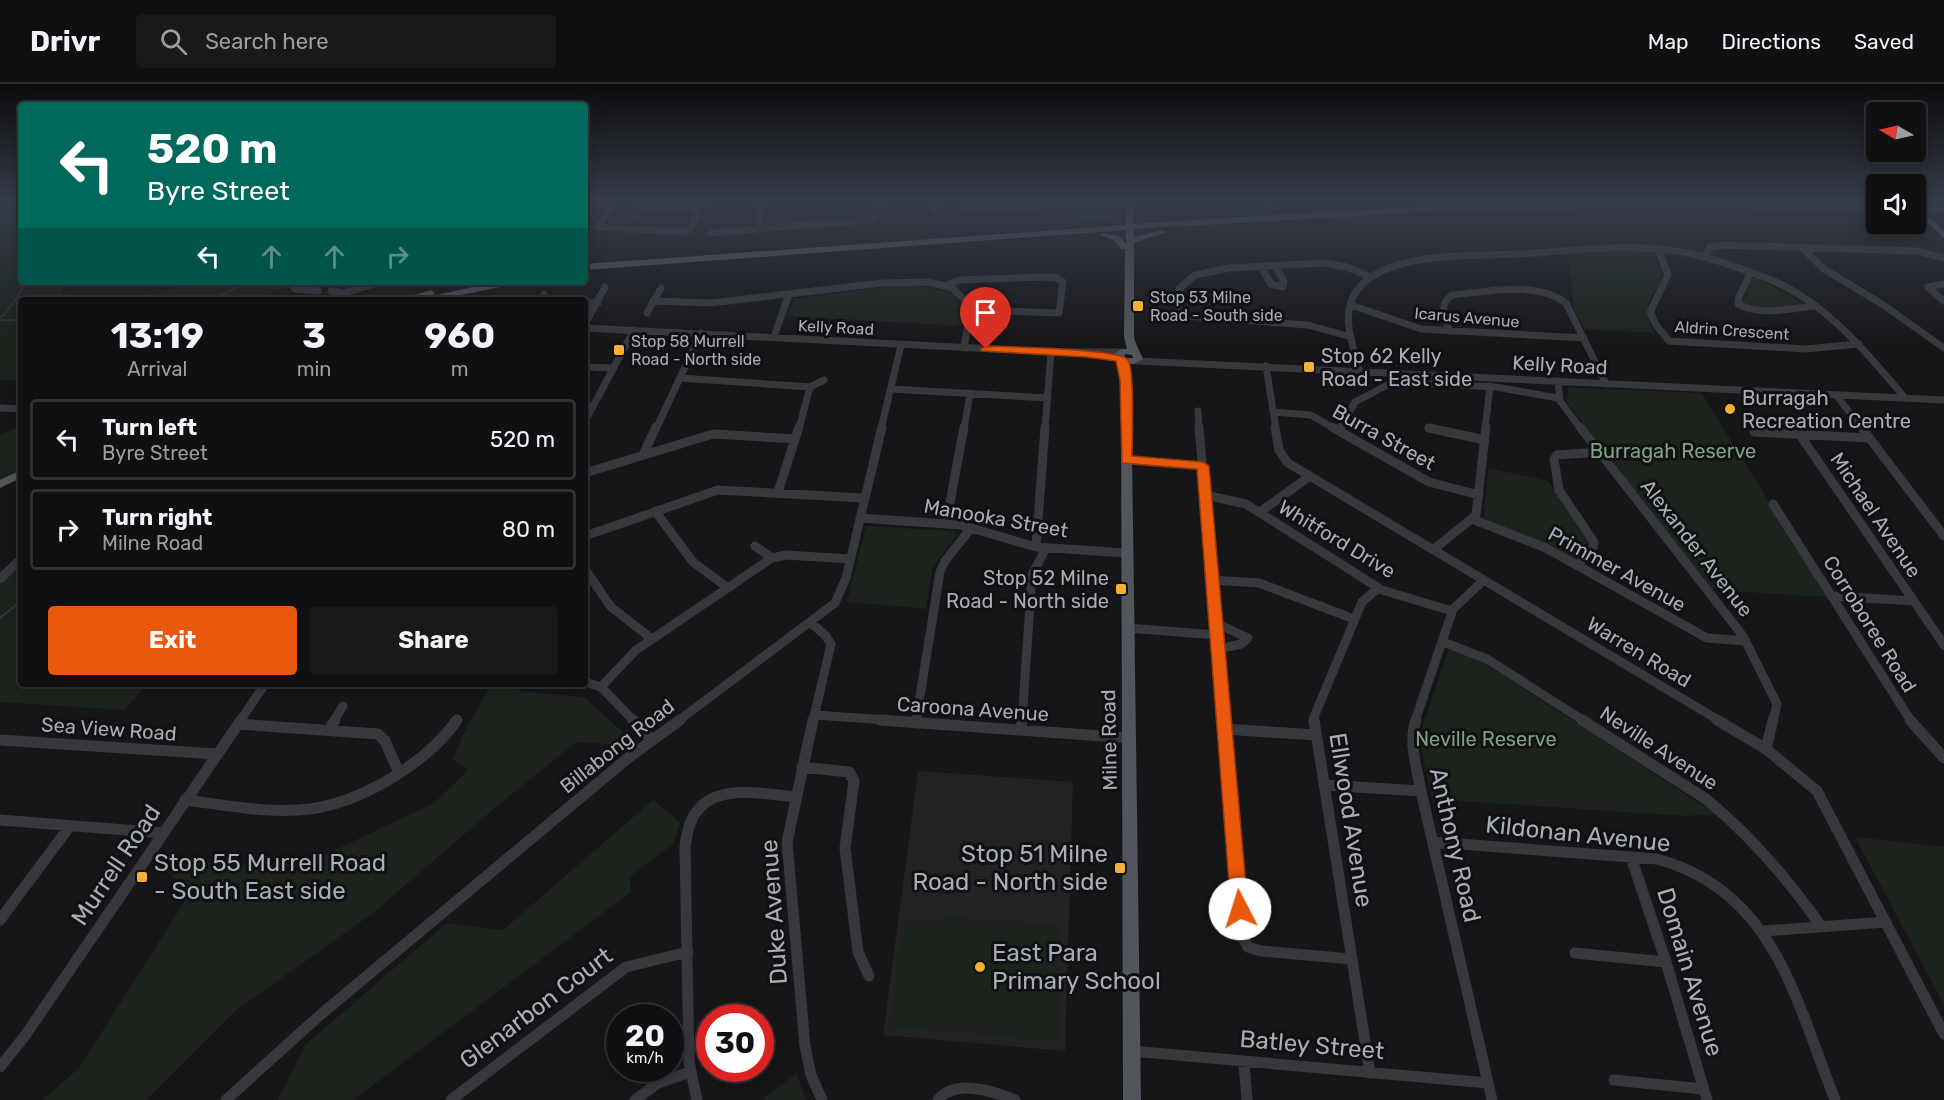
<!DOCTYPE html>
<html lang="en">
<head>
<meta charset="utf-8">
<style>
  body { margin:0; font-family:Rubik,sans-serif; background:#19191b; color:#f1f3f6; height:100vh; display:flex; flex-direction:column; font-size:22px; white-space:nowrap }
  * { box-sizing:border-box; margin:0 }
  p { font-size:20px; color:#9c9d9f }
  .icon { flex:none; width:33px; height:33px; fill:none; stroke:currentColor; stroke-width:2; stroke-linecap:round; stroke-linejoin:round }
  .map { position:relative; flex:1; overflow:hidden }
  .drawer { position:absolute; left:18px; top:213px; width:570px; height:390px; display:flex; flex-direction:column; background:#101012; border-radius:6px; box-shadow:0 3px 15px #0003,0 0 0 2px #303032 }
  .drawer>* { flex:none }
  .banner { position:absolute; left:18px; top:18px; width:570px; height:183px; border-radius:6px; box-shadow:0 3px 15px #0003,0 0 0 2px #303032; background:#00695c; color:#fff; overflow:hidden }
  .needle { width:39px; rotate:279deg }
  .buttons { position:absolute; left:1866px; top:18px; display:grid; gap:12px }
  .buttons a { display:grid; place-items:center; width:60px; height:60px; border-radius:6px; background:#101012; box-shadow:0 3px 15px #0003,0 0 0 2px #303032; font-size:30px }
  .speed { position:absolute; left:606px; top:920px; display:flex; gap:12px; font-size:30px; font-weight:700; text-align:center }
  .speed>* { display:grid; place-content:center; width:78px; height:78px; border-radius:50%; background:#101012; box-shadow:0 3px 15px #0003,0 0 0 2px #303032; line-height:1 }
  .speed small { font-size:15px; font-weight:400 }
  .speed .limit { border:9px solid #d22; background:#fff; color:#111 }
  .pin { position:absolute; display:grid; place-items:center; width:51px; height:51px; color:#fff; margin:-62px -26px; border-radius:50% 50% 50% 0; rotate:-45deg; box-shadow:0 0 6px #0007 }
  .pin .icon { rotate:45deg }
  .me { position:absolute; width:66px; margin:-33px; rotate:355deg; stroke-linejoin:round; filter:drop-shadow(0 0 4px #0008) }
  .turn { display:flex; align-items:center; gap:21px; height:126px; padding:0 30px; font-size:27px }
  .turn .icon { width:78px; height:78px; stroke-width:2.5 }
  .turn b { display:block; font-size:42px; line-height:51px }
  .lanes { display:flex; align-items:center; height:57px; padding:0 30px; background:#0003; justify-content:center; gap:30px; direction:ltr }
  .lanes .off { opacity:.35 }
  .eta { display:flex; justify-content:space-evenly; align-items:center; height:102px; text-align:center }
  .eta b { font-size:36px; font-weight:700; line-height:42px }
  .primary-button { display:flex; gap:12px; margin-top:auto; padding:12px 30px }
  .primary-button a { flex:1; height:69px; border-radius:6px; background:#ea580c; color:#fff; font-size:24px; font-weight:700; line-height:69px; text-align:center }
  .primary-button a+a { background:#19191b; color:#f1f3f6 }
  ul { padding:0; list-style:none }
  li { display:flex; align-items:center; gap:18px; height:81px; margin:0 12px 9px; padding:0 18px; border:3px solid #303032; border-radius:6px }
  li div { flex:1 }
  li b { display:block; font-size:22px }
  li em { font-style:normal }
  header { display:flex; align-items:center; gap:36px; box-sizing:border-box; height:84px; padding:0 30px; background:#101012; border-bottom:2px solid #303032 }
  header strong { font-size:28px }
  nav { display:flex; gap:33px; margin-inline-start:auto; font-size:21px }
  .search { width:420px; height:54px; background:#19191b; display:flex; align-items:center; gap:15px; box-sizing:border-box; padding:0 21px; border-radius:6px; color:#9c9d9f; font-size:22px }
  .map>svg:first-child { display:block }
  .built { fill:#222225 }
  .green { fill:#1c231d }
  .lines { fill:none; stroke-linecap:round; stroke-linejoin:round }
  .stream-far1 { stroke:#2c353c; stroke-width:1.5 }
  .stream { stroke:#2c353c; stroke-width:2 }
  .minor-far2 { stroke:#37383d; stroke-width:7 }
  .minor-far1 { stroke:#37383d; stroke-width:9 }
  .minor { stroke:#37383d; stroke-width:11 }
  .major { fill:#53555c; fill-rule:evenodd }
  .route { fill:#ea580c; stroke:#983908; stroke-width:1.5 }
  .poi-dot { fill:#f2b134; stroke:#111113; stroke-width:2 }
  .labels { text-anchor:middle; stroke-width:6; stroke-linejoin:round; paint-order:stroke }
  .far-poi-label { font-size:16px; fill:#a8adb8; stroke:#111113; text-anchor:start }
  .far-street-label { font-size:16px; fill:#a8adb8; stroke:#111113 }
  .poi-label { font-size:20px; fill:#a8adb8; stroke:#111113; text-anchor:start }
  .street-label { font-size:20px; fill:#a8adb8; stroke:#111113 }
  .park-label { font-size:20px; fill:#7fa381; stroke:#111113 }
  .near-street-label { font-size:24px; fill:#a8adb8; stroke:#111113 }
  .near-poi-label { font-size:24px; fill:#a8adb8; stroke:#111113; text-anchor:start }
</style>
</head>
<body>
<header>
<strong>Drivr</strong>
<div class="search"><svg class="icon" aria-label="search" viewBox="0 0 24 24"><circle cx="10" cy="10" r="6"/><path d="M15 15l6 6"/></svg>Search here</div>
<nav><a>Map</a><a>Directions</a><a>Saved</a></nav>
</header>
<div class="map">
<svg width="1944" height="1016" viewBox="0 0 1944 1016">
  <rect width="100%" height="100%" fill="#161618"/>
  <path class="built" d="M918,687L1073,698L1065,967L883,951Z"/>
  <path class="green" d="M0,118H21V198H64L62,209L78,215L101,216H21V297L0,296Z
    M1090,118H1118L1117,133L1080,137L1075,122Z
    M1628,167L1652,168C1654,173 1659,180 1660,186C1665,211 1634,212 1655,249L1584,245L1574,225L1568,170Z
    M1754,193L1806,221L1754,225L1742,219Z
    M196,198H294L293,203L275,206L262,216H131Z
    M917,202C932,204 962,207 965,227C965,232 963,238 962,242L788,232L794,215L888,203Z
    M1568,303L1701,309L1829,513L1711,506L1567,318Z
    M21,342V390L0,400V351Z
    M1488,384L1548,397L1589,457L1574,475L1484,435Z
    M866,442L953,447L957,451L932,484L926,525L847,518Z
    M21,481V600H146L125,626L0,618V501Z
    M1449,564L1481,577L1716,730L1685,732L1432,715L1419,654Z
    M492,600H510L520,607L584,613L630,655L622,661L576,658L490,728L373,829L234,928L146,1016H43L79,984L190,809L157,778L306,780L434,719L468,686L453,676L465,646Z
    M653,716L680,738L674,759L630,792L631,808L353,1016H278L306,960L447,839L503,846Z
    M1855,753L1944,763V921Z
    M946,832L1060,842L1058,957L889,942L903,835L945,839Z
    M797,989L805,1016H762Z"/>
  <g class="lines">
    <path class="stream-far1" d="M209,216L250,198
      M0,234C14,222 16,212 28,198
      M0,236H21"/>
    <path class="stream" d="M0,534L21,517"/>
    <path class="minor-far2" d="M585,118L609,119
      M610,118V123L598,143L685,148L691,144L702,118
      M760,118L758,121L760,145
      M935,118L934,127L941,129L1081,118
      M635,130L639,124L646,121L700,124
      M711,149L867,136L874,134L880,118
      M1801,163L1824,185L1882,220L1944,264
      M1658,165L1668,191L1650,228L1656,241L1669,257L1806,265L1859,260
      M1705,173L1710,163L1720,161L1917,167L1944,174
      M1261,183L1271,200L1283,203L1284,198L1275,182
      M1751,188L1738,215V220C1761,233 1791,224 1816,222
      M294,198L292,200L295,205L318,207
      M1944,200L1928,203L1944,217
      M945,202L959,196L1048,193L1057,194L1063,198L1059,229L970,226
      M331,207L344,209L381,198
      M543,216L544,210
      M653,217L711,219L882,199L929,198L952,204L968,219L970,226L964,264
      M585,219H598
      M1351,221L1421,245L1584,254
      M647,229L661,204
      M585,240L605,203
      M585,244L1051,268H1121
      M1449,247C1445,232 1438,221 1452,211C1488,208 1535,196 1566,219L1606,300
      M774,253L789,210
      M1351,253L1308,241L1186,232L1178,226L1179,205L1195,191L1229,184L1325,179L1347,183L1371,193
      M1137,277L1944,316
      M1266,282L1276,345
      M585,283L613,284
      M1360,288C1353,262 1339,229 1358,205C1370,191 1388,183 1405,179C1441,170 1481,172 1519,170C1568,167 1619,160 1669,166C1703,170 1737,183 1769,195C1826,218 1867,269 1905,314
      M680,294L810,303L799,345
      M1558,297L1560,317L1581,345
      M810,303L824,296
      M891,305L1048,314
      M1837,312L1862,345
      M0,324L21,325
      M1198,327L1199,345
      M1273,328L1311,331L1335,345
      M585,337L634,246
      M1429,344L1431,345
      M656,345L701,249
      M881,345L901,261
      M964,345L970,309
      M1045,345L1051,268
      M1340,345L1355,318L1393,298L1496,303L1558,314
      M1485,345L1490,302"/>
    <path class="minor-far1" d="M1199,343L1224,637
      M1275,343L1279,366L1288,379L1720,637
      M1332,343L1429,398L1479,411
      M1580,343L1743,552L1777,620L1773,637
      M1861,343L1944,452
      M1429,344L1485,356
      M1339,347L1341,343
      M1754,348L1869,354
      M1800,351L1944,561
      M643,371L656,343
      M1126,376L1202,382
      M585,389L713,350L795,355
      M778,408L799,343
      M1205,411L1246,420L1382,506L1452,527
      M1773,420L1911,637
      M655,427L693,478L728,504
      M1260,428L1310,392
      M860,434L961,441L1036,463L1126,469
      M1472,435L1546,464L1707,554L1746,557
      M946,440L964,343
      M585,452L718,406L864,414
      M755,462L772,474
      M1036,463L1045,343
      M1433,466L1476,431L1486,343
      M1577,481L1592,467L1594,458L1559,406L1554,375L1557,371L1599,368
      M585,485L611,523L652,555
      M0,495L21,475
      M1212,496L1259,499L1354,535
      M1832,512L1914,517
      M811,539L825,551L831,560L813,637
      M1216,539L1248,554L1241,560L1218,565
      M1127,544L1217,551
      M1443,558L1487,575L1584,637
      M585,598L601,603L634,637
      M601,603L636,566L772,474L786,471L850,475
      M815,631L901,637
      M240,637L265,600
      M334,637L343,622
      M678,637L835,519L846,494L882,343
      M916,637L940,488L945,477L971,444
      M1022,637L1032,491L1046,464
      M1315,637L1314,633L1362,518L1378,504
      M1415,637L1453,525L1484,496"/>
    <path class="minor" d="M633,636L652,656
      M813,636L787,758L805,962L811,991L822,1016
      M880,636L1129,654
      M1224,636L1243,854L1248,863L1261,867L1351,875
      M1314,636L1370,989
      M1416,636C1408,659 1417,684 1421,707L1492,1016
      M1582,636L1706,715C1751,752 1788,795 1821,842
      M1717,636L1766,665L1817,707L1944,950
      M1910,636L1944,674
      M916,639L917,636
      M238,640L378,650L385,657L399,689
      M1224,645L1316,651
      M329,646L335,636
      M1021,646L1022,636
      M0,656L216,670
      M1766,665L1773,636
      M802,683L849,688L854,697L845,764L858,868L869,892
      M1324,701L1421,707
      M185,716C225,721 269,730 310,725C362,718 427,679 457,636
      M0,736L163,749
      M1433,758L1657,775C1774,806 1796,917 1835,1016
      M1631,773L1666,878L1707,1016
      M0,836L70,742
      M1763,847L1886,838
      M1575,869L1666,878
      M1132,967L1488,999
      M1244,978L1247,1016
      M0,983L24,953L241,636
      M1614,996L1703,1005
      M226,1016L319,932L628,674L680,636
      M451,1016L626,883L688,868
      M635,1016L658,999L690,988
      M697,1016L689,978L685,762C687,750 689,737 697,727C718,699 766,710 795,713
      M938,1016C955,994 993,1007 1015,1016"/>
    <path class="major" d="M1126,118H1134V140C1381,123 1629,112 1876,122V126L1650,123L1438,127L1134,145V153L1162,146L1166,148L1134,159V253C1136,262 1140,267 1143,275L1134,280H1128L1131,296L1141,1016H1123L1121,296L1118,278L1114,270L1122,265H1127L1124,253L1125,165H1121L1113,156L1100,151L1104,149L1119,152L1126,160V146L585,186V180L1126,141ZM1126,270L1132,271L1133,274H1126L1124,271Z
      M1916,122L1944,124V128H1924L1944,147V154L1916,128Z
      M497,198H514L510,201L436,216H419L420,214L398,216L431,206L435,209L431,212Z
      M21,386V394L0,404V396Z"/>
  </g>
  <linearGradient id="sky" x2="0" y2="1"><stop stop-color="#0c0c0d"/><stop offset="0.45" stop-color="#363c48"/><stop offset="1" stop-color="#363c48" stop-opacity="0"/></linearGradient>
  <rect width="1944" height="260" fill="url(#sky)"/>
  <path class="route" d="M986,262C1005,263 1120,264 1128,276C1135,286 1132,356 1132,372L1203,378L1209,382L1248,825L1246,830L1240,833L1234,830L1231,825L1197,385L1122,379L1120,296L1116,277L1086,273L982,267L980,265Z"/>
  <g class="poi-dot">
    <rect x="1132" y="216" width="12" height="12" rx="3"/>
    <rect x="613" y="260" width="12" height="12" rx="3"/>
    <rect x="1303" y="277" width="12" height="12" rx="3"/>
    <circle cx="1730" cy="325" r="6"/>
    <rect x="1115" y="499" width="12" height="12" rx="3"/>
    <rect x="1114" y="778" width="12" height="12" rx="3"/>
    <rect x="136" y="787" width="12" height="12" rx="3"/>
    <circle cx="980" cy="883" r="6"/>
  </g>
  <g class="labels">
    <g class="far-poi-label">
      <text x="1150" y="219">Stop 53 Milne<tspan x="1150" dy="18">Road - South side</tspan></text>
      <text x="631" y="263">Stop 58 Murrell<tspan x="631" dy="18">Road - North side</tspan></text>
    </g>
    <g class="far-street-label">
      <text transform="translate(1467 233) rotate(5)" y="6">Icarus Avenue</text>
      <text transform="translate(836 243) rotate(3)" y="6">Kelly Road</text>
      <text transform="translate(1732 246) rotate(4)" y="6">Aldrin Crescent</text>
    </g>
    <g class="poi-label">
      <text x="1321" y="279">Stop 62 Kelly<tspan x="1321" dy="23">Road - East side</tspan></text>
      <text x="1742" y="321">Burragah<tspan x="1742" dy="23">Recreation Centre</tspan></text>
      <text x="1109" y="501" text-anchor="end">Stop 52 Milne<tspan x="1109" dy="23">Road - North side</tspan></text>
    </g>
    <g class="street-label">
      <text transform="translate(1560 281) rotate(3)" y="7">Kelly Road</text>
      <text transform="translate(1384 353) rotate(29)" y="7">Burra Street</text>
      <text transform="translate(1876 431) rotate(56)" y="7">Michael Avenue</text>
      <text transform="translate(996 434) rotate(10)" y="7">Manooka Street</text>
      <text transform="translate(1337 455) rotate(31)" y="7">Whitford Drive</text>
      <text transform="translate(1697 464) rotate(52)" y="7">Alexander Avenue</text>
      <text transform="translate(1617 485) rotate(29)" y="7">Primmer Avenue</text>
      <text transform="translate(1870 540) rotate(58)" y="7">Corroboree Road</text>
      <text transform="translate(1639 568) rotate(31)" y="7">Warren Road</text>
      <text transform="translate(973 625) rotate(4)" y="7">Caroona Avenue</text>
      <text transform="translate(109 645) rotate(4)" y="7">Sea View Road</text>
      <text transform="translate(1109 656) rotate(-91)" y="7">Milne Road</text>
      <text transform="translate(617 662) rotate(-38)" y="7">Billabong Road</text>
      <text transform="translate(1659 664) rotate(33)" y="7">Neville Avenue</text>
    </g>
    <g class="park-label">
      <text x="1673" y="374">Burragah Reserve</text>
      <text x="1486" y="662">Neville Reserve</text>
    </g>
    <g class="near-street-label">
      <text transform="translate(1351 736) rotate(81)" y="8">Ellwood Avenue</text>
      <text transform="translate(1578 750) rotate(6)" y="8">Kildonan Avenue</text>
      <text transform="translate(1455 761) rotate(77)" y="8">Anthony Road</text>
      <text transform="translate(116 781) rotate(-56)" y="8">Murrell Road</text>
      <text transform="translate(774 828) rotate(-94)" y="8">Duke Avenue</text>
      <text transform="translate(1690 888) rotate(73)" y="8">Domain Avenue</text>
      <text transform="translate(536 924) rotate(-37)" y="8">Glenarbon Court</text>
      <text transform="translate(1312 961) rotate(5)" y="8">Batley Street</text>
    </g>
    <g class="near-poi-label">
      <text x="1108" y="778" text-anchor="end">Stop 51 Milne<tspan x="1108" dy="28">Road - North side</tspan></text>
      <text x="154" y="787">Stop 55 Murrell Road<tspan x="154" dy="28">- South East side</tspan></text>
      <text x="992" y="877">East Para<tspan x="992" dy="28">Primary School</tspan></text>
    </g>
  </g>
</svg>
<div class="buttons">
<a><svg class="needle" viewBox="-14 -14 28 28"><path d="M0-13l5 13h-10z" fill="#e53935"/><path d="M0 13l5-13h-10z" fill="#9c9d9f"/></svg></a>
<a><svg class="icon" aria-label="sound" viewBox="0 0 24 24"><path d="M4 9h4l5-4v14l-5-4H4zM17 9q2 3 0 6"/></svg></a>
</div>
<div class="speed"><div>20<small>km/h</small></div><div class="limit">30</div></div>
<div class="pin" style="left:986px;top:265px;background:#d93025"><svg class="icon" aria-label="arrive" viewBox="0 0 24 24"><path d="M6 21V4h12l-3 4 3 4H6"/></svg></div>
<svg class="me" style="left:1240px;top:825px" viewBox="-20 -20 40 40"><circle r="19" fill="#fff"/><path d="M0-13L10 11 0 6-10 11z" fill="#ea580c"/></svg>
<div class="banner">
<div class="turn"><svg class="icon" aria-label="left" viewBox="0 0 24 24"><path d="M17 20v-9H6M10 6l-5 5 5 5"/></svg><div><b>520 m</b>Byre Street</div></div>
<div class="lanes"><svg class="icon" aria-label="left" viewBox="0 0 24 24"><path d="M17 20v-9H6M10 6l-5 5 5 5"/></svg><svg class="icon off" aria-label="ahead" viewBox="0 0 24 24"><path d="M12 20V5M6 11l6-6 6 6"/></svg><svg class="icon off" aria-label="ahead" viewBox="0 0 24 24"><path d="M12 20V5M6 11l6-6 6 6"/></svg><svg class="icon off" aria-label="right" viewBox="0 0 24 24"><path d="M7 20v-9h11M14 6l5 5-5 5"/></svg></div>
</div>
<section class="drawer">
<div class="eta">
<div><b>13:19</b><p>Arrival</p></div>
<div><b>3</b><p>min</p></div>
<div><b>960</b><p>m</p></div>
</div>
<ul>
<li><svg class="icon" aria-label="left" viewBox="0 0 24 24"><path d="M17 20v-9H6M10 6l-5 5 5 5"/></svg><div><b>Turn left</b><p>Byre Street</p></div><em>520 m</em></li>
<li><svg class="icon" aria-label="right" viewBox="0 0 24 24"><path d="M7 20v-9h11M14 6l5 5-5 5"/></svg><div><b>Turn right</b><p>Milne Road</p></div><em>80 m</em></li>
</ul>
<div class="primary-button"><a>Exit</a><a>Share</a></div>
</section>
</div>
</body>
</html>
